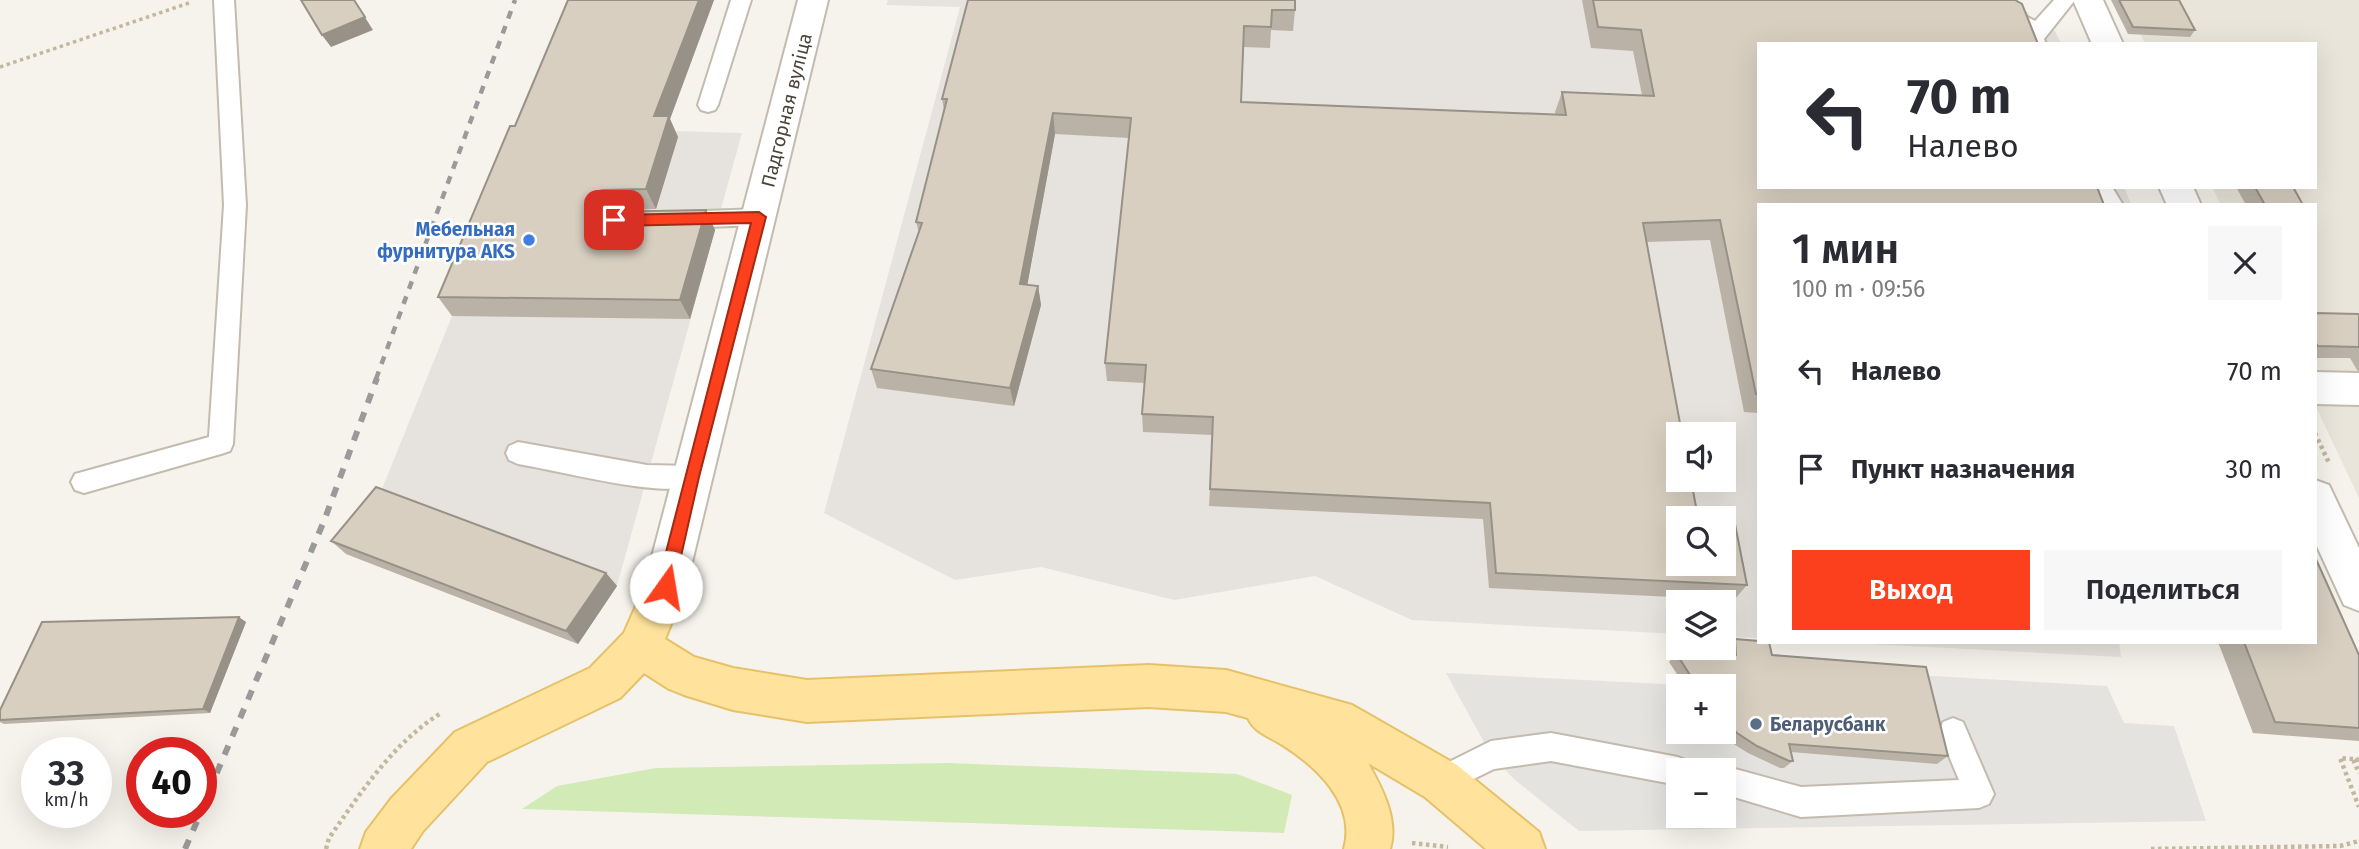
<!DOCTYPE html>
<html lang="ru">
<head>
<meta charset="utf-8">
<style>
  body { margin:0; font-family:"Fira Sans",sans-serif; background:#f7f7f7; color:#2b2b33; height:100vh; display:flex; flex-direction:column; font-size:26px; white-space:nowrap }
  * { box-sizing:border-box; margin:0 }
  p { font-size:23px; color:#7c7c81 }
  .icon { flex:none; width:38px; height:38px; fill:none; stroke:currentColor; stroke-width:2; stroke-linecap:round; stroke-linejoin:round }
  .map { position:relative; flex:1; overflow:hidden }
  .details { position:absolute; left:1757px; top:203px; width:560px; height:441px; display:flex; flex-direction:column; background:#fff; border-radius:0px; box-shadow:0 7px 28px #0002 }
  .details>* { flex:none }
  .hud { position:absolute; left:1757px; top:42px; width:560px; height:147px; border-radius:0px; box-shadow:0 7px 28px #0002; background:#fff; color:#2b2b33; overflow:hidden }
  .buttons { position:absolute; left:1666px; top:422px; display:grid; gap:14px }
  .buttons a { display:grid; place-items:center; width:70px; height:70px; border-radius:0px; background:#fff; box-shadow:0 7px 28px #0002; font-size:35px }
  .speed { position:absolute; left:21px; top:737px; display:flex; gap:14px; font-size:35px; font-weight:700; text-align:center }
  .speed>* { display:grid; place-content:center; width:91px; height:91px; border-radius:50%; background:#fff; box-shadow:0 7px 28px #0002; line-height:1 }
  .speed small { font-size:18px; font-weight:400 }
  .speed .limit { border:10px solid #d22; background:#fff; color:#111 }
  .pin { position:absolute; display:grid; place-items:center; width:60px; height:60px; color:#fff; margin:-30px; border-radius:14px; box-shadow:0 4px 10px #0006 }
  .me { position:absolute; width:77px; margin:-38px; rotate:13deg; stroke-linejoin:round; filter:drop-shadow(0 0 5px #0008) }
  .turn { display:flex; align-items:center; gap:24px; height:147px; padding:0 35px; font-size:32px }
  .turn .icon { width:91px; height:91px; stroke-width:2.5 }
  .turn b { display:block; font-size:49px; line-height:60px }
  .round { display:grid; place-items:center; flex:none; width:74px; height:74px; border-radius:0px; background:#f7f7f7 }
  .overview { display:flex; align-items:center; justify-content:space-between; height:119px; padding:0 35px }
  h1 { font-size:42px; font-weight:600; line-height:52px }
  .primary-button { display:flex; gap:14px; margin-top:auto; padding:14px 35px }
  .primary-button a { flex:1; height:80px; border-radius:0px; background:#fc3f1d; color:#fff; font-size:28px; font-weight:600; line-height:80px; text-align:center }
  .primary-button a+a { background:#f7f7f7; color:#2b2b33 }
  ul { padding:0; list-style:none }
  li { display:flex; align-items:center; gap:21px; height:98px; padding:0 35px }
  li div { flex:1 }
  li b { display:block; font-size:26px }
  li em { font-style:normal }
  .map>svg:first-child { display:block }
  .residential { fill:#eae5da }
  .industrial { fill:#e6e2dd; fill-rule:evenodd }
  .green { fill:#d2eab5 }
  .parking { fill:#e5e3e0; fill-rule:evenodd }
  .lines { fill:none; stroke-linecap:round; stroke-linejoin:round }
  .service-casing { stroke:#c2bbae; stroke-width:4 }
  .minor-casing { stroke:#c2bbae; stroke-width:4 }
  .tertiary-casing { stroke:#c2bbae; stroke-width:4 }
  .primary-casing { stroke:#e6c16a; stroke-width:4 }
  .path-far1 { stroke:#c4b79f; stroke-width:3.5; stroke-dasharray:3.5 3.5; stroke-linecap:butt }
  .path { stroke:#c4b79f; stroke-width:4.5; stroke-dasharray:3.5 3.5; stroke-linecap:butt }
  .service { fill:#fff; fill-rule:evenodd }
  .minor { fill:#fff; fill-rule:evenodd }
  .tertiary { fill:#fff; fill-rule:evenodd }
  .primary { fill:#ffe39c; fill-rule:evenodd }
  .rail-far1 { stroke:#9a9a9a; stroke-width:4.5; stroke-dasharray:8 8; stroke-linecap:butt }
  .rail { stroke:#9a9a9a; stroke-width:6; stroke-dasharray:10 10; stroke-linecap:butt }
  .wall { fill:#bab2a6 }
  .shaded-wall { fill:#979187 }
  .building { fill:#d8cfc1; stroke:#979187; stroke-width:2; fill-rule:evenodd }
  .route { fill:#fc3f1d; stroke:#a42913; stroke-width:2 }
  .shop-dot { fill:#3f7fe0; stroke:#fff; stroke-width:2.5 }
  .service-dot { fill:#5c6f8a; stroke:#fff; stroke-width:2.5 }
  .labels { text-anchor:middle; stroke-width:5; stroke-linejoin:round; paint-order:stroke }
  .street-label { font-size:19px; fill:#4b4439; stroke:#fff }
  .shop-label { font-size:19px; font-weight:bold; fill:#366cbe; stroke:#fff; text-anchor:end }
  .service-label { font-size:19px; font-weight:bold; fill:#4e5e75; stroke:#fff; text-anchor:start }
</style>
</head>
<body>
<div class="map">
<svg width="2359" height="849" viewBox="0 0 2359 849">
  <rect width="100%" height="100%" fill="#f6f3ec"/>
  <path class="residential" d="M2124,0H2359V498L2315,405V205H2221L2212,187H2315V44H2145Z"/>
  <path class="industrial" d="M888,0H2006L2029,13L2028,19L2055,31L2061,44H1759V187H2124L2131,204L1759,205V638L1724,637V602H1678V634L1412,620L1315,576L1174,600L1041,567L955,580L824,513L960,7L886,5ZM1678,434H1724V480H1678ZM1678,518H1724V564H1678Z
    M674,131L742,133L617,586L578,644L346,554L365,531L452,316Z
    M1832,642H2119L2121,657Z"/>
  <path class="green" d="M949,763L1237,774L1292,795L1284,833L522,809L557,786L656,768Z"/>
  <path class="parking" d="M1446,673L1684,685L1678,686V732H1720L1729,741L1780,752L1915,675L2107,686L2124,723L2174,726L2206,821L1579,831L1515,780L1491,755ZM1678,770H1724V816H1678Z"/>
  <g class="lines">
    <g class="service-casing">
      <path id="service" d="M214,0H234L246,205L233,444L230,451L221,454L84,493L75,490L71,482L75,474L209,437L224,205Z
        M731,0H751L718,105L715,110L708,112L701,110L698,105Z
        M2054,0H2075L2044,39L2046,44H2026L2024,39L2027,34L1993,10L1996,5L2003,4L2035,21Z
        M2090,187H2112L2123,205H2101Z
        M759,209L767,211L770,217L767,223L759,225L679,228L671,226L668,220L671,214L679,212Z
        M518,442L647,465L691,466L700,469L704,477L700,485C661,499 562,471 518,464L509,460L506,453L509,446Z
        M1953,718L1963,722L1994,794L1989,804L1979,808L1801,817L1724,794V770H1714L1724,766L1801,787L1959,780L1939,732L1943,722Z
        M1551,733L1678,757L1688,761L1692,770H1678V785L1551,761L1494,769L1441,795L1431,791L1427,781L1431,771L1491,741Z"/>
    </g>
    <g class="minor-casing">
      <path id="minor" d="M2073,0H2103L2123,44H2092Z
        M2159,187H2193L2201,205H2167Z
        M2315,372L2359,373V405L2315,404Z
        M2315,480L2329,485L2359,548V611L2344,605L2315,542Z"/>
    </g>
    <g class="tertiary-casing">
      <path id="tertiary" d="M798,0H828L686,587L680,600L665,606L650,600L644,587Z"/>
    </g>
    <g class="primary-casing">
      <path id="primary" d="M665,568L680,574L686,587L665,639L694,657L733,668L807,680L1149,665L1226,670L1352,705L1457,765L1539,832L1545,849H1486L1425,797L1368,763C1382,788 1399,820 1390,849H1344C1357,803 1316,766 1281,744C1268,736 1254,732 1248,718L1226,712L1149,707L807,722L733,710L684,695L669,689L644,673L620,698L487,762L423,831L411,849H360L366,832L391,799L455,732L590,668L624,633L650,574Z"/>
    </g>
    <path class="path-far1" d="M0,67L192,2"/>
    <path class="path" d="M2315,433L2329,463
      M2353,759L2340,758L2359,807
      M2359,760L2353,759L2359,773
      M1412,843L1448,847
      M326,849L329,838C362,791 392,744 441,713
      M2151,849L2340,846L2359,841"/>
    <use href="#service" class="service"/>
    <use href="#minor" class="minor"/>
    <use href="#tertiary" class="tertiary"/>
    <use href="#primary" class="primary"/>
    <path class="rail-far1" d="M376,379L515,0"/>
    <path class="rail" d="M201,810L324,521L377,378
      M185,849L201,812"/>
  </g>
  <path class="wall" d="M568,0H714L670,119L678,137L656,209L613,210L609,212L706,210L715,230L690,319L452,316L438,297L515,126Z
    M968,0L1295,10L1293,31L1271,30L1270,48L1244,47L1241,102L1556,115L1555,112L1562,92L1642,95L1633,51L1591,48L1582,0H2015L1759,205V413L1744,412L1710,240L1646,242L1697,512L1747,585L1734,600L1489,588L1483,519L1209,506L1213,435L1143,432L1142,414L1145,383L1107,381L1105,363L1129,138L1055,134L1027,285L1038,286L1041,305L1014,406L877,388L871,369L919,233L916,222L944,110L942,99Z
    M2111,0H2179L2195,30L2190,37L2128,34Z
    M2236,187H2293L2303,205H2246Z
    M2315,313L2359,314V371L2357,370L2350,358H2315Z
    M331,541L606,573L617,586L578,644L346,554Z
    M246,622L210,713L4,724L0,722V710Z
    M1735,639L1772,655L1948,756L1937,764L1791,752L1793,761L1784,768H1780L1748,753L1729,741L1720,732H1724V686H1685L1669,662L1676,653L1728,655L1727,648Z
    M2218,642H2315L2359,655V741L2253,733Z"/>
  <path class="shaded-wall" d="M354,0L373,30L331,47L322,35Z
    M699,0H714L670,119L678,137L656,209L646,189L654,116Z
    M1053,113L1055,134L1024,303L1020,284Z
    M603,190L613,210L605,212L593,208L590,200L594,192Z
    M706,210L715,230L690,319L680,300Z
    M1038,286L1041,305L1014,406L1010,388Z
    M606,573L617,586L578,644L566,631Z
    M239,617L246,622L210,713L203,709Z"/>
  <path class="building" d="M301,0H354L365,17L322,35Z
    M568,0H699L654,116H669L646,189L603,190L594,192L590,200L593,208L603,212L706,210L680,300L438,297L510,126H515Z
    M968,0H1295V10H1272L1271,27L1244,26L1241,102L1566,115L1562,92L1654,96L1641,30L1598,27L1593,0H2015L2022,4L2038,44H1759V187H2097L2104,205H1759V394H1756L1720,220L1643,223L1682,434H1678V480H1691L1697,512L1733,514L1747,585L1496,573L1490,503L1210,489L1213,417L1142,414L1146,365L1105,363L1131,118L1053,113L1020,284L1038,286L1010,388L871,369L922,223L916,222L947,99H942ZM1678,518H1724V564H1678Z
    M2119,0H2179L2195,30L2133,27Z
    M2255,187H2293L2303,205H2265Z
    M2315,313L2359,314V347L2318,346L2315,342Z
    M376,487L606,573L566,631L331,541Z
    M2315,557L2359,655V728L2275,722L2244,642H2315Z
    M239,617L203,709L0,720V710L42,622Z
    M1735,639L1759,641V642H1769L1772,655L1926,667L1948,756L1789,744L1793,761H1789L1757,746L1737,733L1724,719V686H1697L1676,653L1736,655Z"/>
  <path class="route" d="M759,212L766,217L699,477L674,587L672,592L666,595L659,592L657,587L751,223L614,226L607,220L614,215Z"/>
  <circle class="shop-dot" cx="529" cy="240" r="7"/>
  <circle class="service-dot" cx="1756" cy="724" r="7"/>
  <g class="labels">
    <g class="street-label">
      <text transform="translate(786 110) rotate(-76)" y="7">Падгорная вуліца</text>
    </g>
    <g class="shop-label">
      <text x="515" y="236">Мебельная<tspan x="515" dy="22">фурнитура AKS</tspan></text>
    </g>
    <g class="service-label">
      <text x="1770" y="731">Беларусбанк</text>
    </g>
  </g>
</svg>
<div class="buttons">
<a><svg class="icon" aria-label="sound" viewBox="0 0 24 24"><path d="M4 9h4l5-4v14l-5-4H4zM17 9q2 3 0 6"/></svg></a>
<a><svg class="icon" aria-label="search" viewBox="0 0 24 24"><circle cx="10" cy="10" r="6"/><path d="M15 15l6 6"/></svg></a>
<a><svg class="icon" aria-label="layers" viewBox="0 0 24 24"><path d="M12 4l9 5-9 5-9-5zM3 14l9 5 9-5"/></svg></a>
<a>+</a>
<a>−</a>
</div>
<div class="speed"><div>33<small>km/h</small></div><div class="limit">40</div></div>
<div class="pin" style="left:614px;top:220px;background:#d93025"><svg class="icon" aria-label="arrive" viewBox="0 0 24 24"><path d="M6 21V4h12l-3 4 3 4H6"/></svg></div>
<svg class="me" style="left:666px;top:587px" viewBox="-20 -20 40 40"><circle r="19" fill="#fff"/><path d="M0-13L10 11 0 6-10 11z" fill="#fc3f1d"/></svg>
<div class="hud">
<div class="turn"><svg class="icon" aria-label="left" viewBox="0 0 24 24"><path d="M17 20v-9H6M10 6l-5 5 5 5"/></svg><div><b>70 m</b>Налево</div></div>
</div>
<section class="details">
<div class="overview"><div><h1>1 мин</h1><p>100 m · 09:56</p></div><a class="round"><svg class="icon" aria-label="close" viewBox="0 0 24 24"><path d="M6 6l12 12M18 6L6 18"/></svg></a></div>
<ul>
<li><svg class="icon" aria-label="left" viewBox="0 0 24 24"><path d="M17 20v-9H6M10 6l-5 5 5 5"/></svg><div><b>Налево</b></div><em>70 m</em></li>
<li><svg class="icon" aria-label="arrive" viewBox="0 0 24 24"><path d="M6 21V4h12l-3 4 3 4H6"/></svg><div><b>Пункт назначения</b></div><em>30 m</em></li>
</ul>
<div class="primary-button"><a>Выход</a><a>Поделиться</a></div>
</section>
</div>
</body>
</html>
